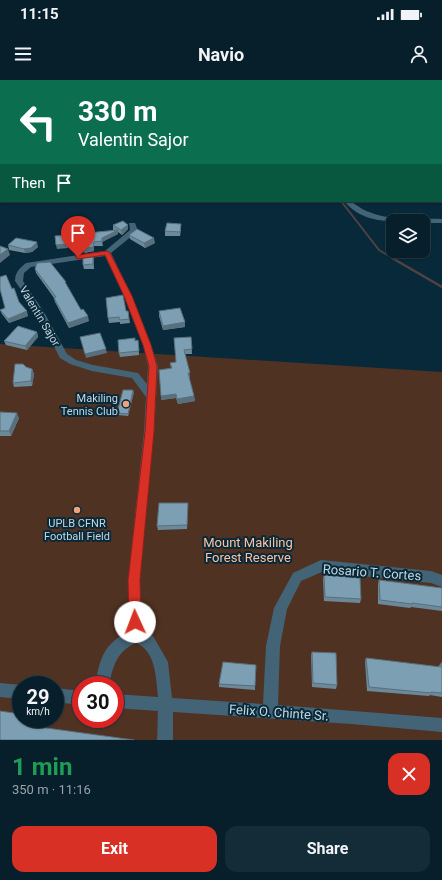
<!DOCTYPE html>
<html lang="en">
<head>
<meta charset="utf-8">
<style>
  body { margin:0; font-family:Roboto,sans-serif; background:#142c37; color:#f1f3f6; height:100vh; display:flex; flex-direction:column; font-size:15px; white-space:nowrap }
  * { box-sizing:border-box; margin:0 }
  p { font-size:13px; color:#98a2a9 }
  .icon { flex:none; width:22px; height:22px; fill:none; stroke:currentColor; stroke-width:2; stroke-linecap:round; stroke-linejoin:round }
  .map { position:relative; height:660px; overflow:hidden }
  .details { display:flex; flex-direction:column; background:#061f2b; flex:1 }
  .details>* { flex:none }
  .guide { position:absolute; left:0px; top:0px; width:442px; height:122px; box-shadow:0 1px 3px #0004,0 0 0 1px #273d47; background:#0b6e4f; color:#fff; overflow:hidden }
  .fabs { position:absolute; left:386px; top:134px; display:grid; gap:8px }
  .fabs a { display:grid; place-items:center; width:44px; height:44px; border-radius:8px; background:#061f2b; box-shadow:0 1px 3px #0004,0 0 0 1px #273d47; font-size:20px }
  .speed { position:absolute; left:12px; top:596px; display:flex; gap:8px; font-size:20px; font-weight:700; text-align:center }
  .speed>* { display:grid; place-content:center; width:52px; height:52px; border-radius:50%; background:#061f2b; box-shadow:0 1px 3px #0004,0 0 0 1px #273d47; line-height:1 }
  .speed small { font-size:10px; font-weight:400 }
  .speed .limit { border:6px solid #d22; background:#fff; color:#111 }
  .pin { position:absolute; display:grid; place-items:center; width:34px; height:34px; color:#fff; margin:-41px -17px; border-radius:50% 50% 50% 0; rotate:-45deg; box-shadow:0 0 4px #0007 }
  .pin .icon { rotate:45deg }
  .me { position:absolute; width:44px; margin:-22px; rotate:358deg; stroke-linejoin:round; filter:drop-shadow(0 0 3px #0008) }
  .turn { display:flex; align-items:center; gap:14px; height:84px; padding:0 12px; font-size:18px }
  .turn .icon { width:52px; height:52px; stroke-width:2.5 }
  .turn b { display:block; font-size:28px; line-height:34px }
  .then { display:flex; align-items:center; height:38px; padding:0 12px; background:#0003; gap:8px; font-size:15px }
  .round { display:grid; place-items:center; flex:none; width:42px; height:42px; border-radius:12px; background:#142c37 }
  .headline { display:flex; align-items:center; justify-content:space-between; height:68px; padding:0 12px }
  h1 { font-size:24px; font-weight:700; line-height:30px; color:#1e9e55 }
  .cta { display:flex; gap:8px; margin-top:auto; padding:8px 12px }
  .cta a { flex:1; height:46px; border-radius:12px; background:#d93025; color:#fff; font-size:16px; font-weight:700; line-height:46px; text-align:center }
  .cta a+a { background:#142c37; color:#f1f3f6 }
  .status { display:flex; justify-content:space-between; align-items:center; height:28px; padding:0 20px; background:#061f2b; direction:ltr }
  .status svg { height:11px; fill:currentColor }
  header { display:flex; justify-content:space-between; align-items:center; height:52px; padding:0 12px; background:#061f2b; font-size:18px; font-weight:700 }
  .map>svg:first-child { display:block }
  .green { fill:#503222; fill-rule:evenodd }
  .lines { fill:none; stroke-linecap:round; stroke-linejoin:round }
  .stream-far2 { stroke:#504243; stroke-width:1.5 }
  .stream-far1 { stroke:#504243; stroke-width:2 }
  .stream { stroke:#504243; stroke-width:2.5 }
  .minor { fill:#436376; fill-rule:evenodd }
  .wall { fill:#6c899a }
  .shaded-wall { fill:#586f7d }
  .building { fill:#7d9fb3; stroke:#586f7d }
  .route { fill:#d93025; stroke:#8d1f18 }
  .poi-dot { fill:#f0a279; stroke:#082939; stroke-width:1.5 }
  .labels { text-anchor:middle; stroke-width:4; stroke-linejoin:round; paint-order:stroke }
  .street-label { font-size:11px; fill:#c4d6e0; stroke:#082939 }
  .poi-label { font-size:11px; fill:#c4d6e0; stroke:#082939; text-anchor:end }
  .near-park-label { font-size:13px; fill:#fdc1a1; stroke:#082939 }
  .near-street-label { font-size:13px; fill:#c4d6e0; stroke:#082939 }
</style>
</head>
<body>
<div class="status"><b>11:15</b><svg viewBox="0 0 49 12"><path d="M0 12V9h3v3zM5 12V6h3v6zM10 12V3h3v9zM15 12V0h3v12zM26 1h20v11H26zM47 4h2v5h-2z"/></svg></div>
<header><svg class="icon" aria-label="menu" viewBox="0 0 24 24"><path d="M4 6h16M4 12h16M4 18h16"/></svg>Navio<svg class="icon" aria-label="person" viewBox="0 0 24 24"><circle cx="12" cy="8" r="4"/><path d="M4 21q1-7 8-7t8 7"/></svg></header>
<div class="map">
<svg width="442" height="660" viewBox="0 0 442 660">
  <rect width="100%" height="100%" fill="#082939"/>
  <path class="green" d="M0,264L442,292V660H0ZM21,605H55V639H21ZM81,605H115V639H81Z"/>
  <g class="lines">
    <path class="stream-far2" d="M359,0L361,1
      M149,1L151,0"/>
    <path class="stream-far1" d="M341,121L379,170L394,179"/>
    <path class="stream" d="M392,178L442,207"/>
    <path class="minor" d="M253,0H258V1H253Z
      M402,0H408V1H402Z
      M0,5H1V7H0Z
      M441,23L442,24V28L441,27Z
      M344,121H351C376,143 411,138 442,139V143H423V141C395,141 365,146 344,121Z
      M129,143H135L138,151L111,173L132,216L151,265L158,286L154,352L140,500L143,552L153,556L168,582L172,618L263,624L266,566L274,528L293,493L321,480L431,491L442,495V507L431,503L322,492L301,501L287,529L280,566L278,625L442,638V652L352,644L173,632V660H157L158,631L115,628V614L158,617C156,598 156,571 136,563C117,571 113,586 109,605H95C100,580 103,563 129,552L128,500L144,352L146,317L132,298L92,291L70,284L60,278L36,232L15,201C15,192 20,188 26,183L105,171L130,150ZM105,176L124,216L143,265L148,286L147,304L138,293L93,285L76,280L67,274L44,232L23,201L24,193L31,187Z
      M0,603L22,605L21,619L0,617Z
      M55,608L81,611V625L55,622Z"/>
  </g>
  <path class="wall" d="M371,0H403L405,1H372Z
    M181,144V148L180,156H165V151Z
    M113,145L128,149L122,155L118,152V154L102,162L103,166H94V171L84,173L83,166L77,167L113,150Z
    M129,155L155,163L145,168L130,159Z
    M8,165L38,167L32,172L25,173L9,170Z
    M94,179V189H84L83,185Z
    M35,189L67,206L81,230L89,241L69,248L55,222L54,218L36,193Z
    M12,209L19,222L28,236L9,243L2,234L0,230L5,228Z
    M126,231H128L130,243L120,244V242L109,243L108,238Z
    M159,231L185,242V247L163,250L159,236Z
    M37,252L38,257L27,270L6,265L4,261Z
    M191,257L192,274H185L190,297H189L194,316L195,321L178,324L176,318L161,320L171,288L170,283L176,282Z
    M138,260L139,275L120,277L119,273L135,261Z
    M26,287L32,289L34,294L32,306L14,307L13,303Z
    M134,312L128,336L118,335L117,333Z
    M0,332L19,338L11,356H0Z
    M188,428L187,449L158,450L157,446Z
    M324,495L361,519L360,523L324,521L323,499Z
    M379,500L442,508V531L411,527L410,528L378,524V504Z
    M312,572L337,605L336,609L312,607L311,575Z
    M366,578L438,587L441,583H442V617L430,615L429,616L367,611L365,581Z
    M219,604L255,606V610L219,607Z"/>
  <path class="shaded-wall" d="M5,0H16L13,1H3Z
    M181,144V148L180,156V152Z
    M128,145V149L122,155L121,150Z
    M118,150V154L102,162L103,166L102,158Z
    M71,155L72,159L68,168L57,169L56,165Z
    M154,158L155,163L145,168L144,163Z
    M37,162L38,167L32,172L25,173L24,169Z
    M77,162H83L84,166L77,167Z
    M94,162V171L84,173L83,168Z
    M8,169L10,175L0,183V175Z
    M93,175L94,179V189L93,184Z
    M27,231L28,236L9,243L8,239Z
    M88,236L89,241L69,248L68,243Z
    M185,242V247L163,250V246Z
    M37,252L38,257L27,270L25,266Z
    M106,269L107,273L86,278L85,274Z
    M32,289L34,294L32,306L31,301Z
    M133,310L134,312L128,336V334Z
    M176,314V318L161,320V316Z
    M194,316L195,321L178,324L177,319Z
    M17,333L19,338L11,356L9,351Z
    M42,639H45L42,650L39,647Z"/>
  <path class="building" d="M17,0H60L59,1H16Z
    M378,0H403L405,1H379Z
    M123,141L128,145L121,150L113,145Z
    M167,143L181,144L180,152L165,151Z
    M137,149L154,158L144,163L129,155Z
    M118,150L102,158V161L94,162L93,167L83,168V162H77V154Z
    M71,155L67,164L56,165L55,156Z
    M16,158L37,162L31,168L24,169L8,165Z
    M0,166L8,169L0,175Z
    M93,175V184L83,185V176Z
    M50,182L66,202H65L81,230L83,229L88,236L68,243L54,218L56,217L35,189L37,183Z
    M6,195L12,209L14,208L19,222L27,231L8,239L0,230L5,228L0,209V197Z
    M123,215L126,231H128L129,239L120,240L119,237L108,238L106,218Z
    M180,228L185,242L163,246L159,231Z
    M18,246L37,252L25,266L4,261Z
    M100,253L106,269L85,274L80,257Z
    M191,257L192,269L184,270L190,293H188L194,316L177,319L176,314L161,316L159,290L172,288L170,283L176,282L174,258Z
    M135,258V261L138,260L139,271L119,273L118,260Z
    M15,284H23L26,287L32,289L31,301L13,303Z
    M123,310H133L128,334L117,333Z
    M0,332L17,333L9,351H0Z
    M159,423H188L187,445L157,446Z
    M324,495L360,498L361,519L325,517Z
    M379,500L442,508V527L412,523V524L380,520Z
    M312,572L336,573L337,605L313,603Z
    M366,578L441,587V583H442V613L431,612V613L369,607Z
    M223,582L256,585L255,606L219,604Z
    M0,631L21,634V639H42L39,647L134,660H0Z"/>
  <path class="route" d="M107,171L110,173L132,216L151,265L157,286L154,352L140,500L141,542L140,546L135,548L131,546L129,542L128,500L145,352L149,286L143,265L124,216L105,175L78,179L75,177L78,175Z"/>
  <g class="poi-dot">
    <circle cx="126" cy="324" r="4"/>
    <circle cx="77" cy="430" r="4"/>
  </g>
  <g class="labels">
    <g class="street-label">
      <text transform="translate(40 236) rotate(59)" y="4">Valentin Sajor</text>
    </g>
    <g class="poi-label">
      <text x="118" y="322">Makiling<tspan x="118" dy="13">Tennis Club</tspan></text>
      <text x="77" y="447" text-anchor="middle">UPLB CFNR<tspan x="77" dy="13">Football Field</tspan></text>
    </g>
    <g class="near-park-label">
      <text x="248" y="467">Mount Makiling<tspan x="248" dy="15">Forest Reserve</tspan></text>
    </g>
    <g class="near-street-label">
      <text transform="translate(372 492) rotate(4)" y="5">Rosario T. Cortes</text>
      <text transform="translate(279 632) rotate(4)" y="5">Felix O. Chinte Sr.</text>
    </g>
  </g>
</svg>
<div class="fabs">
<a><svg class="icon" aria-label="layers" viewBox="0 0 24 24"><path d="M12 4l9 5-9 5-9-5zM3 14l9 5 9-5"/></svg></a>
</div>
<div class="speed"><div>29<small>km/h</small></div><div class="limit">30</div></div>
<div class="pin" style="left:78px;top:177px;background:#d93025"><svg class="icon" aria-label="arrive" viewBox="0 0 24 24"><path d="M6 21V4h12l-3 4 3 4H6"/></svg></div>
<svg class="me" style="left:135px;top:542px" viewBox="-20 -20 40 40"><circle r="19" fill="#fff"/><path d="M0-13L10 11 0 6-10 11z" fill="#d93025"/></svg>
<div class="guide">
<div class="turn"><svg class="icon" aria-label="left" viewBox="0 0 24 24"><path d="M17 20v-9H6M10 6l-5 5 5 5"/></svg><div><b>330 m</b>Valentin Sajor</div></div>
<div class="then">Then<svg class="icon" aria-label="arrive" viewBox="0 0 24 24"><path d="M6 21V4h12l-3 4 3 4H6"/></svg></div>
</div>
</div>
<section class="details">
<div class="headline"><div><h1>1 min</h1><p>350 m · 11:16</p></div><a class="round" style="background:#d93025;color:#fff"><svg class="icon" aria-label="close" viewBox="0 0 24 24"><path d="M6 6l12 12M18 6L6 18"/></svg></a></div>
<div class="cta"><a>Exit</a><a>Share</a></div>
</section>
</body>
</html>
